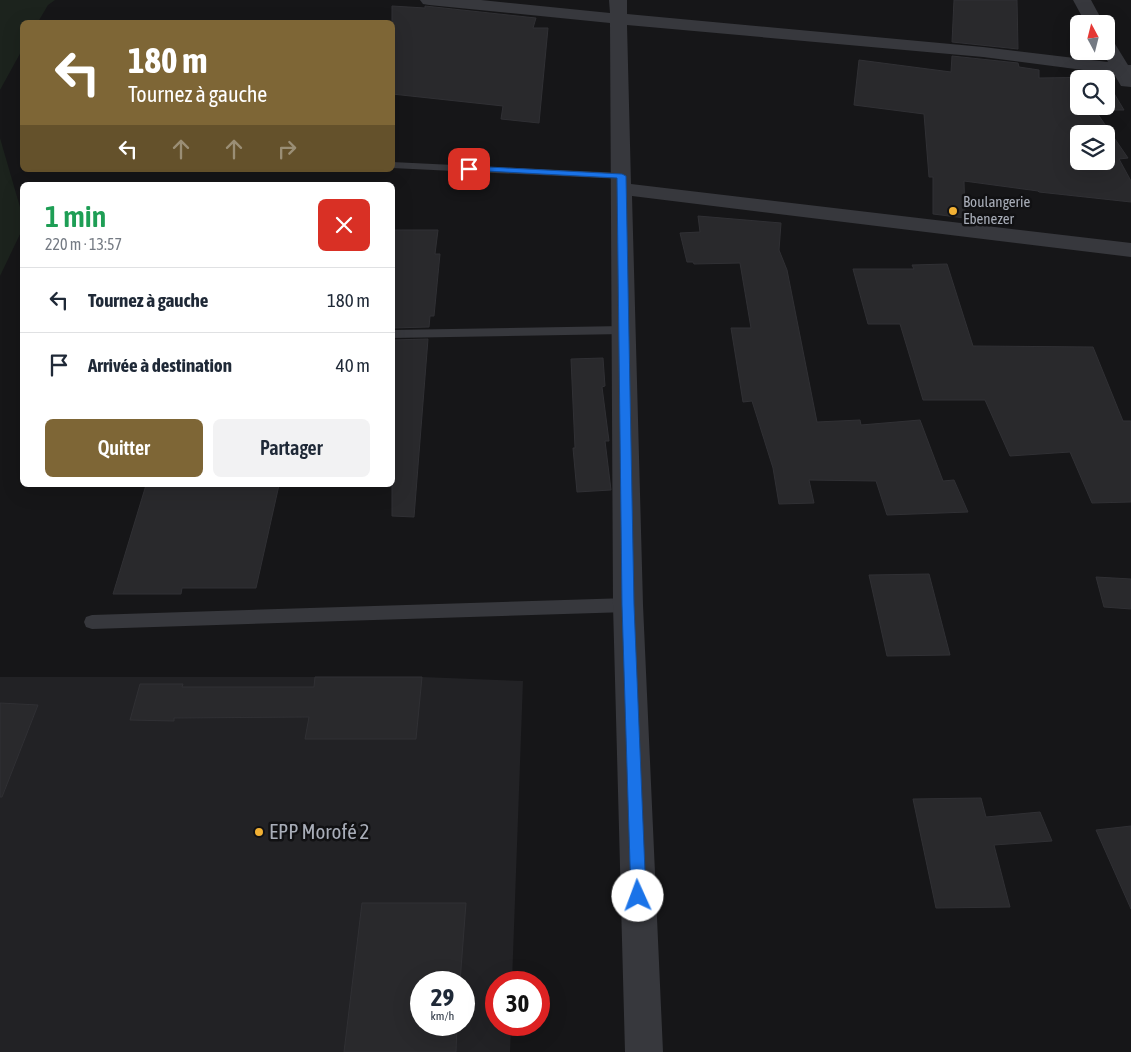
<!DOCTYPE html>
<html lang="fr">
<head>
<meta charset="utf-8">
<style>
  body { margin:0; font-family:"Asap Condensed",sans-serif; background:#f2f2f3; color:#1f2937; height:100vh; display:flex; flex-direction:column; font-size:19px; white-space:nowrap }
  * { box-sizing:border-box; margin:0 }
  p { font-size:16px; color:#747a83 }
  .icon { flex:none; width:28px; height:28px; fill:none; stroke:currentColor; stroke-width:2; stroke-linecap:round; stroke-linejoin:round }
  .map { position:relative; flex:1; overflow:hidden }
  .sheet { position:absolute; left:20px; top:182px; width:375px; height:305px; display:flex; flex-direction:column; background:#fff; border-radius:8px; box-shadow:0 5px 20px #0002 }
  .sheet>* { flex:none }
  .guide { position:absolute; left:20px; top:20px; width:375px; height:152px; border-radius:8px; box-shadow:0 5px 20px #0002; background:#7e6636; color:#fff; overflow:hidden }
  .needle { width:32px; rotate:353deg }
  .buttons { position:absolute; left:1070px; top:15px; display:grid; gap:10px }
  .buttons a { display:grid; place-items:center; width:45px; height:45px; border-radius:8px; background:#fff; box-shadow:0 5px 20px #0002; font-size:25px }
  .speed { position:absolute; left:410px; top:971px; display:flex; gap:10px; font-size:25px; font-weight:700; text-align:center }
  .speed>* { display:grid; place-content:center; width:65px; height:65px; border-radius:50%; background:#fff; box-shadow:0 5px 20px #0002; line-height:1 }
  .speed small { font-size:12px; font-weight:400 }
  .speed .limit { border:8px solid #d22; background:#fff; color:#111 }
  .pin { position:absolute; display:grid; place-items:center; width:42px; height:42px; color:#fff; margin:-21px; border-radius:10px; box-shadow:0 2px 8px #0006 }
  .me { position:absolute; width:55px; margin:-28px; rotate:358deg; stroke-linejoin:round; filter:drop-shadow(0 0 4px #0008) }
  .turn { display:flex; align-items:center; gap:18px; height:105px; padding:0 25px; font-size:22px }
  .turn .icon { width:65px; height:65px; stroke-width:2.5 }
  .turn b { display:block; font-size:35px; line-height:42px }
  .lanes { display:flex; align-items:center; height:48px; padding:0 25px; background:#0003; justify-content:center; gap:25px; direction:ltr }
  .lanes .off { opacity:.35 }
  .round { display:grid; place-items:center; flex:none; width:52px; height:52px; border-radius:8px; background:#f2f2f3 }
  .headline { display:flex; align-items:center; justify-content:space-between; height:85px; padding:0 25px }
  h1 { font-size:30px; font-weight:600; line-height:38px; color:#1e9e55 }
  .cta { display:flex; gap:10px; margin-top:auto; padding:10px 25px }
  .cta a { flex:1; height:58px; border-radius:8px; background:#7e6636; color:#fff; font-size:20px; font-weight:600; line-height:58px; text-align:center }
  .cta a+a { background:#f2f2f3; color:#1f2937 }
  ul { padding:0; list-style:none }
  li { display:flex; align-items:center; gap:15px; height:65px; padding:0 25px; border-top:1px solid #e0e1e3 }
  li div { flex:1 }
  li b { display:block; font-size:19px }
  li em { font-style:normal }
  .map>svg:first-child { display:block }
  .built { fill:#222225; fill-rule:evenodd }
  .green { fill:#1c231d }
  .building { fill:#29292c; stroke:#303034; fill-rule:evenodd }
  .lines { fill:none; stroke-linecap:round; stroke-linejoin:round }
  .lane { fill:#37383d; fill-rule:evenodd }
  .street { fill:#37383d; fill-rule:evenodd }
  .route { fill:#1a73e8; stroke:#114b97 }
  .poi-dot { fill:#f2b134; stroke:#111113; stroke-width:2 }
  .labels { text-anchor:middle; stroke-width:5; stroke-linejoin:round; paint-order:stroke }
  .far-poi-label { font-size:15px; fill:#a8adb8; stroke:#111113; text-anchor:start }
  .near-poi-label { font-size:21px; fill:#a8adb8; stroke:#111113; text-anchor:start }
</style>
</head>
<body>
<div class="map">
<svg width="1131" height="1052" viewBox="0 0 1131 1052">
  <rect width="100%" height="100%" fill="#161618"/>
  <path class="built" d="M0,677H422L523,681L512,982H496V1025H511L510,1052H0ZM421,982H464V1025H421Z"/>
  <path class="green" d="M0,0H55L48,5L38,22H22V50L0,90Z
    M0,138L22,214V230L0,276Z"/>
  <path class="building" d="M954,0H1017L1018,49L952,42Z
    M392,6L425,8V6L536,18L533,28H548L539,123L501,119L503,106L392,94Z
    M952,56L1018,63L1019,67L1039,70V78L1105,77L1106,79H1079V106H1106V80L1124,110H1095L1128,158L1119,159L1131,181V202L1039,192L1038,191L964,181L965,218L933,214V177H929L924,114L854,105L859,60L951,72ZM1079,134H1106V161H1079Z
    M698,216L781,223L779,250L787,270L817,422L860,420L861,425L920,420L943,481L954,480L968,512L887,515L876,481L809,480L814,503L779,504L773,468L752,401L743,402L731,328H751L740,263L694,264L693,262H687L680,233L700,232Z
    M392,230H438L435,254H440L434,316H430L429,327L392,328Z
    M947,264L973,346L1093,347L1123,421H1131V502L1092,503L1070,452L1010,456L985,400H923L900,324H868L853,269H914L912,265Z
    M428,339L414,517L392,516V340Z
    M603,358L605,386L602,387L609,441H605L611,490L577,492L573,448H575L571,359Z
    M146,485H279L256,588H182L181,594H113Z
    M929,574L950,655L887,656L869,575Z
    M1096,577L1131,579V609L1104,607Z
    M315,677H422L416,739H305L309,717L174,718V721L130,720L140,684H183L182,687H314Z
    M0,703L38,705L2,797H0Z
    M981,798L986,817L1040,812L1052,841L994,845L1010,907L936,908L913,799Z
    M1131,826V909L1096,830Z
    M362,903H466L460,982H421V1025H457L456,1052H344Z"/>
  <g class="lines">
    <path class="lane" d="M392,162L622,173L628,176L622,179L392,168Z
      M624,326L629,327L630,330L629,333L624,334L392,338V330Z
      M628,598L634,600L636,605L634,610L628,612L92,629L86,627L84,622L86,617L92,615Z"/>
    <path class="street" d="M420,0H481L610,13L609,0H627V14L983,47L1108,62L1102,51H1106V38L1112,39L1128,65H1131V87L1121,86L1114,74L983,57L627,25L631,184L1131,243V257L632,196L643,605L663,1052H625L613,605L610,23L429,5L423,4Z
      M1073,0H1091L1104,24H1086Z"/>
  </g>
  <path class="route" d="M469,166L622,174L626,176L634,605L646,896L643,901L638,904L633,901L631,896L622,605L617,178L466,170L465,169Z"/>
  <g class="poi-dot">
    <circle cx="953" cy="211" r="5"/>
    <circle cx="259" cy="832" r="5"/>
  </g>
  <g class="labels">
    <g class="far-poi-label">
      <text x="963" y="207">Boulangerie<tspan x="963" dy="17">Ebenezer</tspan></text>
    </g>
    <g class="near-poi-label">
      <text x="269" y="839">EPP Morofé 2</text>
    </g>
  </g>
</svg>
<div class="buttons">
<a><svg class="needle" viewBox="-14 -14 28 28"><path d="M0-13l5 13h-10z" fill="#e53935"/><path d="M0 13l5-13h-10z" fill="#747a83"/></svg></a>
<a><svg class="icon" aria-label="search" viewBox="0 0 24 24"><circle cx="10" cy="10" r="6"/><path d="M15 15l6 6"/></svg></a>
<a><svg class="icon" aria-label="layers" viewBox="0 0 24 24"><path d="M12 4l9 5-9 5-9-5zM3 14l9 5 9-5"/></svg></a>
</div>
<div class="speed"><div>29<small>km/h</small></div><div class="limit">30</div></div>
<div class="pin" style="left:469px;top:169px;background:#d93025"><svg class="icon" aria-label="arrive" viewBox="0 0 24 24"><path d="M6 21V4h12l-3 4 3 4H6"/></svg></div>
<svg class="me" style="left:638px;top:896px" viewBox="-20 -20 40 40"><circle r="19" fill="#fff"/><path d="M0-13L10 11 0 6-10 11z" fill="#1a73e8"/></svg>
<div class="guide">
<div class="turn"><svg class="icon" aria-label="left" viewBox="0 0 24 24"><path d="M17 20v-9H6M10 6l-5 5 5 5"/></svg><div><b>180 m</b>Tournez à gauche</div></div>
<div class="lanes"><svg class="icon" aria-label="left" viewBox="0 0 24 24"><path d="M17 20v-9H6M10 6l-5 5 5 5"/></svg><svg class="icon off" aria-label="ahead" viewBox="0 0 24 24"><path d="M12 20V5M6 11l6-6 6 6"/></svg><svg class="icon off" aria-label="ahead" viewBox="0 0 24 24"><path d="M12 20V5M6 11l6-6 6 6"/></svg><svg class="icon off" aria-label="right" viewBox="0 0 24 24"><path d="M7 20v-9h11M14 6l5 5-5 5"/></svg></div>
</div>
<section class="sheet">
<div class="headline"><div><h1>1 min</h1><p>220 m · 13:57</p></div><a class="round" style="background:#d93025;color:#fff"><svg class="icon" aria-label="close" viewBox="0 0 24 24"><path d="M6 6l12 12M18 6L6 18"/></svg></a></div>
<ul>
<li><svg class="icon" aria-label="left" viewBox="0 0 24 24"><path d="M17 20v-9H6M10 6l-5 5 5 5"/></svg><div><b>Tournez à gauche</b></div><em>180 m</em></li>
<li><svg class="icon" aria-label="arrive" viewBox="0 0 24 24"><path d="M6 21V4h12l-3 4 3 4H6"/></svg><div><b>Arrivée à destination</b></div><em>40 m</em></li>
</ul>
<div class="cta"><a>Quitter</a><a>Partager</a></div>
</section>
</div>
</body>
</html>
